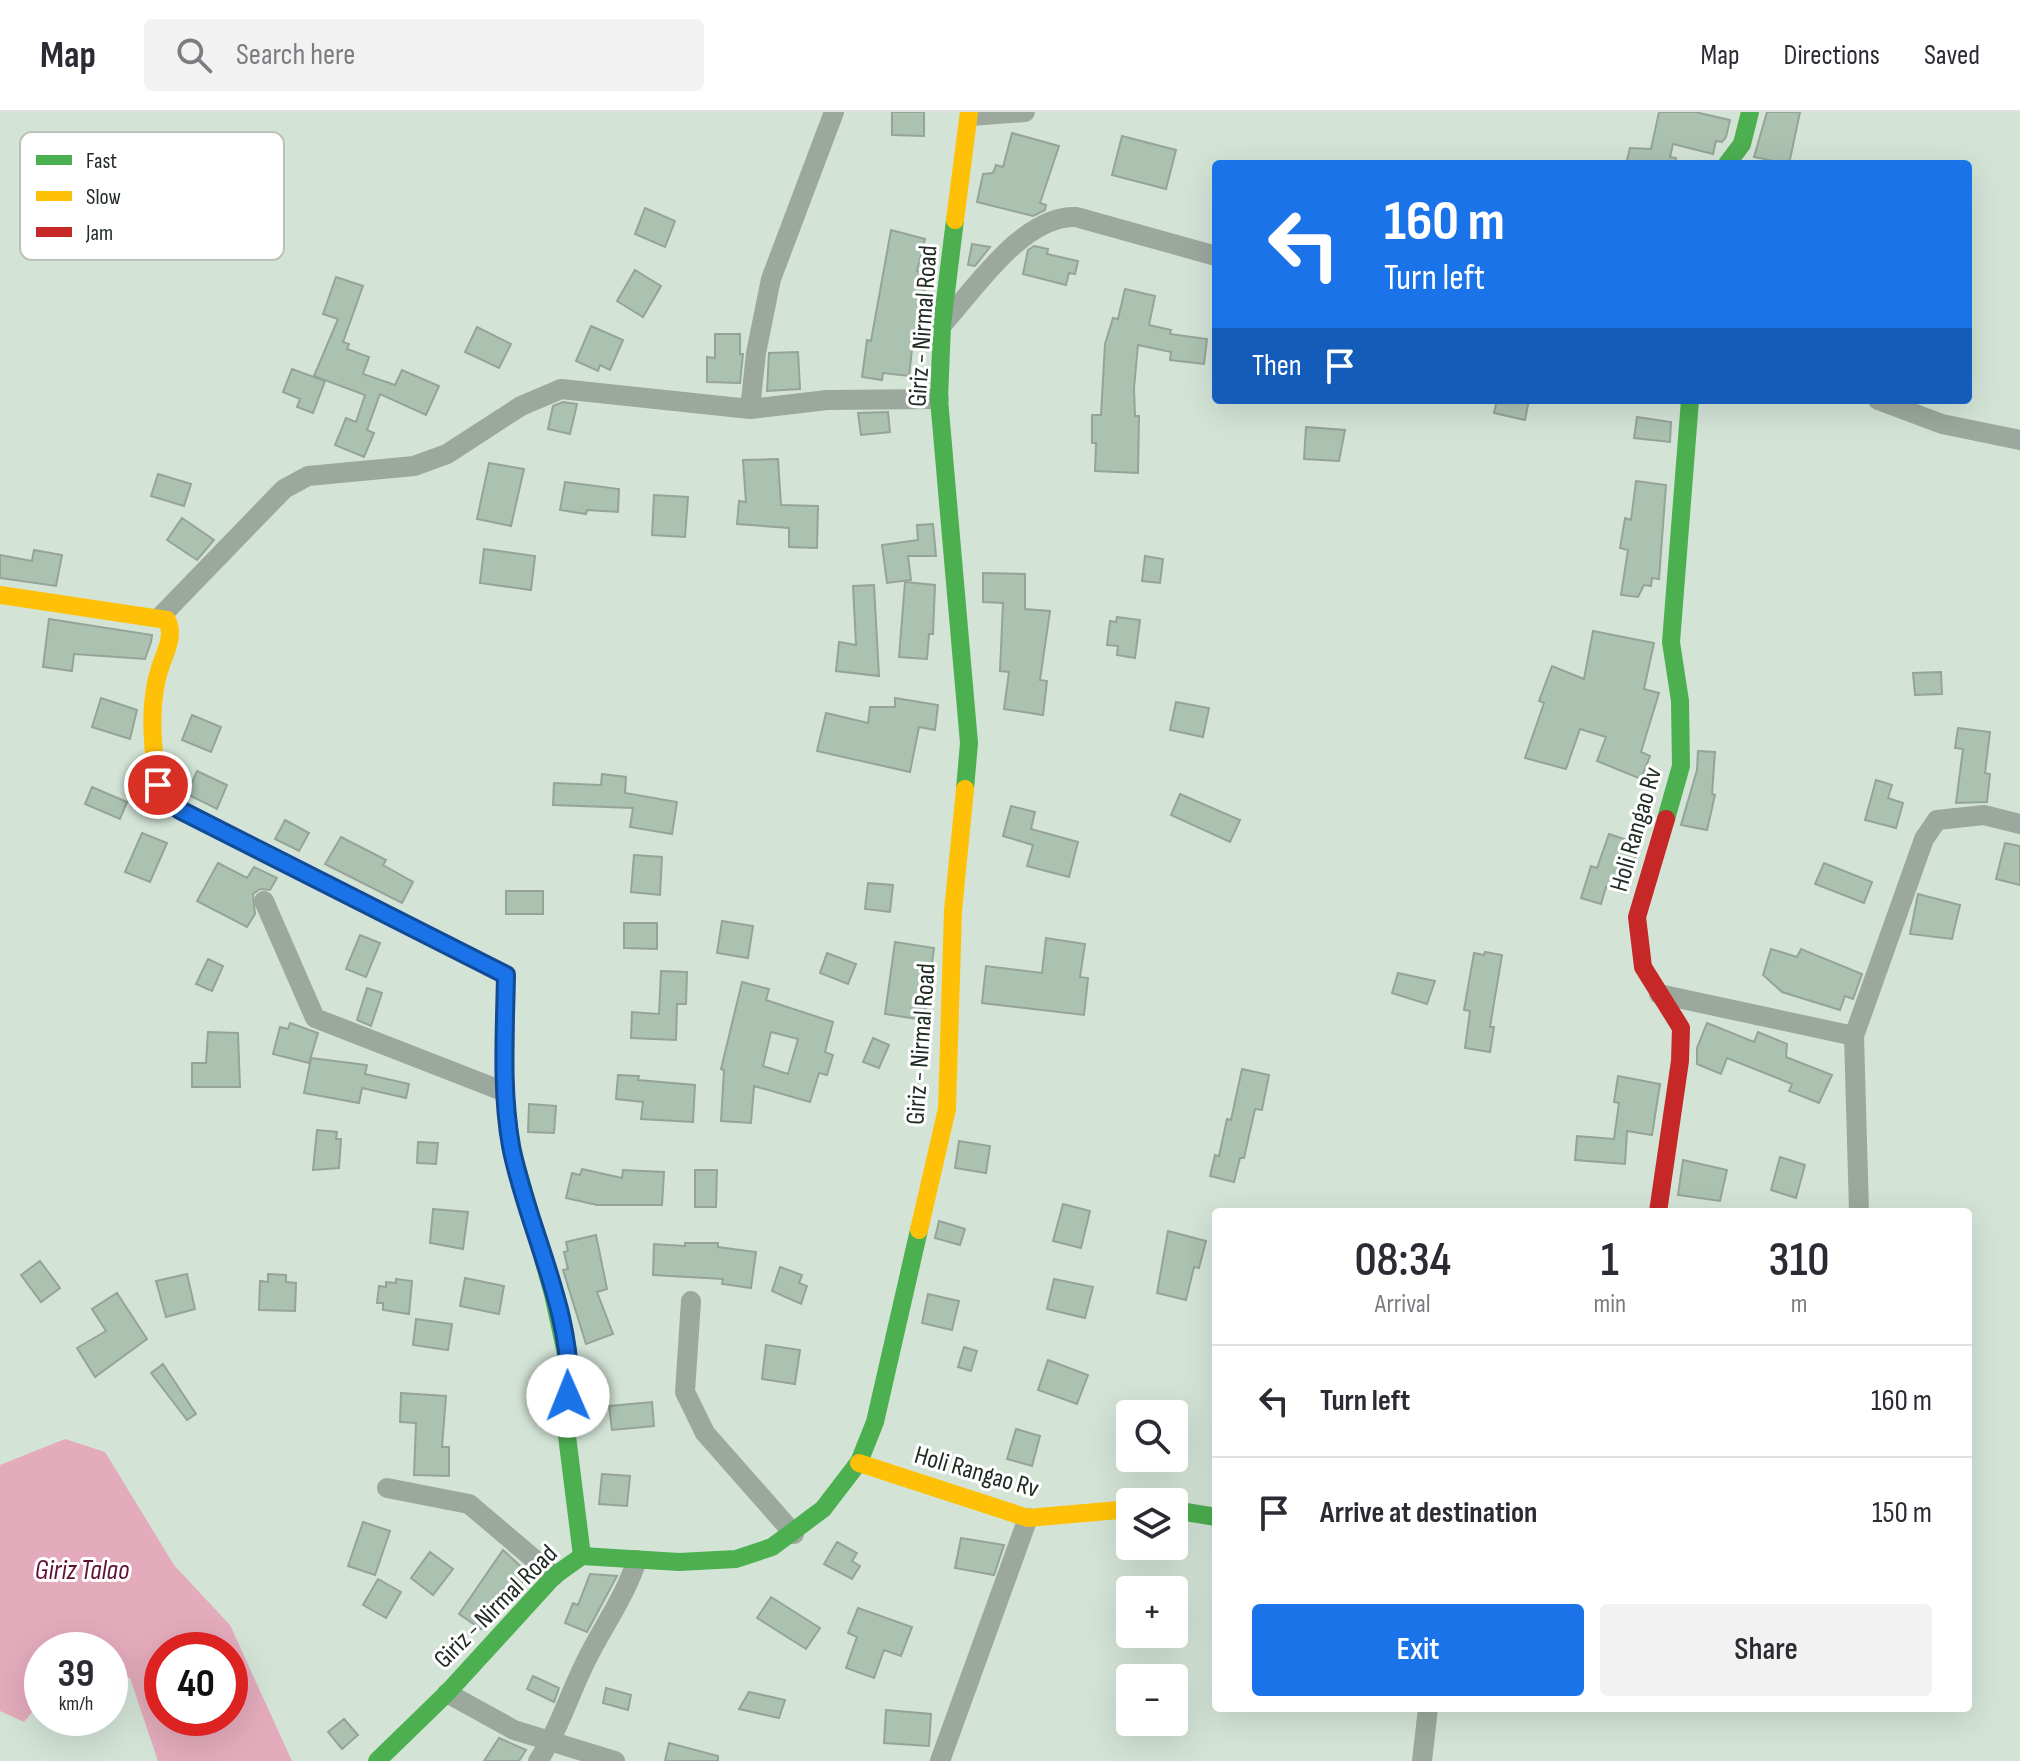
<!DOCTYPE html>
<html lang="en">
<head>
<meta charset="utf-8">
<style>
  body { margin:0; font-family:"Sofia Sans Condensed",sans-serif; background:#f2f2f3; color:#2b2b33; height:100vh; display:flex; flex-direction:column; font-size:30px; white-space:nowrap }
  * { box-sizing:border-box; margin:0 }
  p { font-size:26px; color:#7c7c81 }
  .icon { flex:none; width:44px; height:44px; fill:none; stroke:currentColor; stroke-width:2; stroke-linecap:round; stroke-linejoin:round }
  .map { position:relative; flex:1; overflow:hidden }
  .details { position:absolute; left:1212px; top:1096px; width:760px; height:504px; display:flex; flex-direction:column; background:#fff; border-radius:8px; box-shadow:0 8px 32px #0002 }
  .details>* { flex:none }
  .banner { position:absolute; left:1212px; top:48px; width:760px; height:244px; border-radius:8px; box-shadow:0 8px 32px #0002; background:#1a73e8; color:#fff; overflow:hidden }
  .controls { position:absolute; left:1116px; top:1288px; display:grid; gap:16px }
  .controls a { display:grid; place-items:center; width:72px; height:72px; border-radius:8px; background:#fff; box-shadow:0 8px 32px #0002; font-size:40px }
  .speed { position:absolute; left:24px; top:1520px; display:flex; gap:16px; font-size:40px; font-weight:700; text-align:center }
  .speed>* { display:grid; place-content:center; width:104px; height:104px; border-radius:50%; background:#fff; box-shadow:0 8px 32px #0002; line-height:1 }
  .speed small { font-size:20px; font-weight:400 }
  .speed .limit { border:12px solid #d22; background:#fff; color:#111 }
  .pin { position:absolute; display:grid; place-items:center; width:68px; height:68px; color:#fff; margin:-34px; border:4px solid #fff; border-radius:50%; box-shadow:0 2px 8px #0007 }
  .me { position:absolute; width:88px; margin:-44px; rotate:359deg; stroke-linejoin:round; filter:drop-shadow(0 0 6px #0008) }
  .turn { display:flex; align-items:center; gap:28px; height:168px; padding:0 40px; font-size:36px }
  .turn .icon { width:104px; height:104px; stroke-width:2.5 }
  .turn b { display:block; font-size:56px; line-height:68px }
  .then { display:flex; align-items:center; height:76px; padding:0 40px; background:#0003; gap:16px; font-size:30px }
  .eta { display:flex; justify-content:space-evenly; align-items:center; height:136px; text-align:center }
  .eta b { font-size:48px; font-weight:600; line-height:56px }
  .primary-button { display:flex; gap:16px; margin-top:auto; padding:16px 40px }
  .primary-button a { flex:1; height:92px; border-radius:8px; background:#1a73e8; color:#fff; font-size:32px; font-weight:600; line-height:92px; text-align:center }
  .primary-button a+a { background:#f2f2f3; color:#2b2b33 }
  ul { padding:0; list-style:none }
  li { display:flex; align-items:center; gap:24px; height:112px; padding:0 40px; border-top:2px solid #e1e1e2 }
  li div { flex:1 }
  li b { display:block; font-size:30px }
  li em { font-style:normal }
  header { display:flex; align-items:center; gap:48px; box-sizing:border-box; height:112px; padding:0 40px; background:#fff; border-bottom:2px solid #e1e1e2 }
  header strong { font-size:38px }
  nav { display:flex; gap:44px; margin-inline-start:auto; font-size:28px }
  .search { width:560px; height:72px; background:#f2f2f3; display:flex; align-items:center; gap:20px; box-sizing:border-box; padding:0 28px; border-radius:8px; color:#7c7c81; font-size:30px }
  .map>svg:first-child { display:block }
  .water { fill:#e4abbc; fill-rule:evenodd }
  .building { fill:#abc2b1; stroke:#96a399; stroke-width:2; fill-rule:evenodd }
  .lines { fill:none; stroke-linecap:round; stroke-linejoin:round }
  .street { stroke:#9ca89e; stroke-width:20 }
  .fast { stroke:#4caf50; stroke-width:18 }
  .slow { stroke:#ffc107; stroke-width:18 }
  .jam { stroke:#c62828; stroke-width:18 }
  .route-casing { stroke:#114b97; stroke-width:20 }
  .route { stroke:#1a73e8; stroke-width:14 }
  .labels { text-anchor:middle; stroke-width:6; stroke-linejoin:round; paint-order:stroke }
  .street-label { font-size:26px; fill:#212c24; stroke:#fff }
  .water-label { font-size:28px; font-style:italic; fill:#601235; stroke:#fff }
  .key { fill:#fff; stroke:#bcc0bd; stroke-width:2 }
  .key-label { font-size:22px; fill:#212c24 }
</style>
</head>
<body>
<header>
<strong>Map</strong>
<div class="search"><svg class="icon" aria-label="search" viewBox="0 0 24 24"><circle cx="10" cy="10" r="6"/><path d="M15 15l6 6"/></svg>Search here</div>
<nav><a>Map</a><a>Directions</a><a>Saved</a></nav>
</header>
<div class="map">
<svg width="2020" height="1649" viewBox="0 0 2020 1649">
  <rect width="100%" height="100%" fill="#d3e4d7"/>
  <path class="water" d="M65,1327L105,1340L174,1453L230,1513L292,1649H158L130,1566L110,1563V1538H42V1588L24,1610L0,1599V1353ZM230,1538V1606H162V1538Z"/>
  <path class="building" d="M892,0H924V24L892,23Z
    M1659,0H1695L1730,8L1726,25L1722,30L1716,29L1713,42L1673,32L1670,45L1676,46L1675,52H1626L1630,36L1651,37Z
    M1767,0H1800L1789,52L1754,45Z
    M1012,21L1059,34L1040,91L1046,93L1045,98L1033,104L977,90L983,62L993,61L996,53L1003,55Z
    M1122,24L1176,38L1166,77L1112,63Z
    M645,96L675,109L665,135L635,122Z
    M891,118L925,127L917,159L927,162L917,230L913,229L909,264L883,261L882,268L862,265L867,228L871,229Z
    M972,132L990,135L975,154L968,153Z
    M1034,134L1048,137L1047,142L1078,149L1075,162L1069,161L1066,173L1023,162L1028,138Z
    M635,158L661,174L643,205L617,189Z
    M336,165L363,174L343,230L349,232L347,237L369,245L363,262L395,273L402,258L439,274L426,303L380,282L367,318L374,321L364,345L335,333L346,306L356,310L365,283L314,264L338,207L323,202Z
    M1125,177L1155,184L1149,213L1171,218L1170,222L1207,227L1204,252L1170,248L1171,240L1138,233L1134,276L1135,304H1139L1138,361L1095,359L1096,331H1092V303H1101L1105,232L1113,206L1118,207Z
    M591,214L623,228L610,258L600,253L598,259L576,249Z
    M477,215L511,232L499,256L465,240Z
    M715,222H740V242H743L740,271L707,270V245L715,246Z
    M798,240L800,277L767,279L769,241Z
    M292,257L325,269L313,301L297,295L300,287L283,280Z
    M1497,288H1529L1525,308L1494,301Z
    M563,290L577,292L570,322L548,317L553,294Z
    M888,300L890,320L861,323L858,301Z
    M1637,305L1671,310L1670,330L1634,326Z
    M1306,315L1345,318L1339,349L1304,347Z
    M778,347L781,393L818,394L817,436L789,435V416L737,412L739,389L746,390L743,348Z
    M489,351L524,357L511,414L477,407Z
    M158,362L191,372L184,394L151,384Z
    M1636,369L1666,373L1659,467L1652,466L1651,474L1644,473L1638,485L1621,483L1628,438L1620,436L1625,406L1631,408Z
    M565,370L619,377L618,400L587,398L586,402L560,398Z
    M654,383L688,385L685,425L652,423Z
    M182,406L214,428L197,448L167,428Z
    M933,412L936,444H908L911,468L887,471L882,433L918,428L917,413Z
    M484,437L535,444L531,478L480,471Z
    M34,438L62,443L56,474L0,466V443L32,449Z
    M1145,444L1163,447L1160,471L1142,469Z
    M983,461L1025,462V497L1050,499L1040,568L1047,569L1043,603L1004,597L1009,560L1000,559L1003,491L983,490Z
    M905,470L935,473L933,522H929L927,547L899,545Z
    M874,473L879,564L836,559L839,530L856,533L853,474Z
    M1117,505L1140,508L1135,546L1117,543L1118,534L1107,533L1110,509L1116,510Z
    M49,507L152,523L151,530L145,547L74,542L72,559L43,555Z
    M1593,519L1654,531L1644,577L1659,581L1641,640L1650,644L1641,667L1597,649L1606,625L1580,617L1566,657L1525,646L1544,591L1539,589L1552,554L1584,567Z
    M1941,560L1942,582L1915,583L1913,561Z
    M101,586L137,598L130,627L92,615Z
    M895,586L938,593L935,618L919,615L910,660L817,639L826,601L868,611L870,595H895Z
    M1176,590L1209,596L1203,625L1170,618Z
    M192,603L221,615L211,640L182,628Z
    M1958,616L1990,620L1985,661L1990,662L1987,690L1956,691L1963,637L1955,636Z
    M1698,639L1715,640L1712,682L1715,683L1707,718L1681,713L1697,658Z
    M197,659L227,673L217,697L187,682Z
    M602,662L626,665L625,681L677,690L672,722L630,715L633,696L553,693L554,671L601,673Z
    M1876,668L1892,673L1888,686L1903,691L1896,716L1865,708Z
    M92,675L127,690L120,707L85,692Z
    M1180,682L1240,708L1230,730L1171,703Z
    M1011,694L1035,700L1031,717L1078,730L1069,765L1027,754L1033,733L1003,724Z
    M285,708L309,721L299,739L275,727Z
    M142,721L167,731L150,770L125,760Z
    M1609,722L1639,732L1626,782L1606,775L1601,792L1581,786L1591,754L1597,756Z
    M341,725L386,748L383,753L413,770L402,791L325,752Z
    M2005,731L2020,734V773L1996,767Z
    M634,743L662,745L660,783L631,780Z
    M218,751L247,766L254,755L277,766L270,778L260,777L253,782L255,802L247,815L197,789Z
    M1824,751L1872,770L1864,791L1815,772Z
    M868,771L893,773L890,800L865,797Z
    M506,779H543V802H506Z
    M1918,782L1960,793L1952,827L1910,822Z
    M722,809L753,814L748,846L717,841Z
    M624,811H657V837L624,836Z
    M360,823L380,831L366,865L346,857Z
    M1046,826L1085,832L1080,865L1088,866L1084,903L982,891L986,854L1042,861Z
    M895,830L934,836L924,908L885,902Z
    M1771,837L1797,845L1801,837L1862,862L1853,887L1845,884L1840,898L1782,880L1763,863Z
    M1485,840L1502,843L1490,915H1494L1490,940L1465,936L1470,899L1464,898L1474,841L1484,843Z
    M827,841L856,852L848,872L820,861Z
    M208,847L223,854L212,879L196,872Z
    M661,859L687,860L686,892H677L676,928L631,926L632,900L659,902Z
    M1398,861L1435,869L1427,892L1392,881Z
    M742,870L769,877L766,888L833,910L825,940L833,943L827,963L819,961L810,990L754,974L751,1011L721,1009L724,958L721,957ZM771,920L798,927L788,962L763,954Z
    M367,876L382,881L371,914L357,908Z
    M290,911L318,921L309,951L273,942L280,915L288,917Z
    M1707,911L1754,930L1758,920L1787,932L1786,945L1832,963L1819,991L1789,979L1792,972L1727,946L1721,962L1697,952V936Z
    M208,920L238,921L240,975H192V951H206Z
    M873,926L889,933L879,956L863,950Z
    M311,946L367,953L365,962L409,972L406,986L362,976L359,991L304,981Z
    M1242,957L1269,963L1262,998L1255,997L1244,1046H1240L1234,1070L1210,1064L1215,1043L1219,1044L1227,1007L1231,1008Z
    M618,963L639,964L638,968L695,973L693,1010L641,1007L643,990L616,987Z
    M1618,964L1660,972L1652,1023L1627,1019L1625,1052L1575,1048L1577,1024L1614,1027L1619,991L1614,990Z
    M529,992L556,994L554,1021L528,1020Z
    M317,1018L337,1020L336,1027H341L339,1056L313,1058Z
    M959,1029L990,1034L986,1061L955,1056Z
    M418,1030L438,1031L436,1052L417,1051Z
    M1780,1045L1805,1053L1796,1086L1771,1078Z
    M1683,1048L1727,1058L1720,1089L1678,1083Z
    M582,1057L622,1066L623,1058L664,1060L662,1093H597L566,1086L572,1061L580,1063Z
    M695,1058H717L716,1095H695Z
    M1063,1092L1090,1099L1081,1136L1053,1129Z
    M433,1097L468,1100L463,1137L430,1131Z
    M939,1109L965,1117L960,1133L935,1126Z
    M1168,1119L1206,1129L1199,1156L1194,1155L1186,1188L1157,1181Z
    M596,1123L607,1177L597,1180L613,1222L586,1232L563,1158L568,1157L564,1140L568,1139L566,1130Z
    M685,1131H718V1135L756,1140L751,1176L722,1172L723,1167L653,1163L654,1132L685,1134Z
    M40,1149L60,1176L41,1190L21,1163Z
    M780,1155L802,1163L799,1171L807,1174L801,1192L772,1179Z
    M187,1162L195,1197L166,1205L156,1169Z
    M268,1162L286,1163V1170L296,1171L295,1199L259,1198L260,1169L268,1170Z
    M465,1166L504,1174L499,1202L460,1194Z
    M396,1167L412,1169L409,1202L383,1198V1191H377L379,1174L386,1175V1170L396,1171Z
    M1054,1167L1093,1175L1085,1206L1047,1197Z
    M117,1181L147,1227L95,1265L77,1236L106,1219L92,1197Z
    M928,1182L959,1189L952,1218L922,1211Z
    M416,1207L452,1212L448,1238L413,1233Z
    M766,1233L800,1238L795,1272L762,1267Z
    M964,1235L977,1239L971,1259L958,1255Z
    M1048,1248L1088,1263L1077,1292L1038,1278Z
    M163,1252L196,1302L187,1308L151,1261Z
    M401,1281L446,1284L442,1335H449V1364L414,1363L416,1311L400,1310Z
    M652,1290L654,1314L612,1318L609,1294Z
    M1016,1317L1040,1324L1032,1354L1007,1347Z
    M602,1362L630,1364L627,1394L599,1392Z
    M363,1410L390,1419L375,1463L348,1454Z
    M961,1426L1004,1433L994,1463L955,1456Z
    M837,1430L857,1441L852,1449L860,1454L852,1467L824,1452Z
    M503,1438L529,1462L517,1477L510,1472L481,1517L459,1502Z
    M430,1440L453,1457L433,1483L411,1466Z
    M590,1462L617,1464L587,1520L565,1511L573,1491L578,1493Z
    M378,1467L401,1480L386,1506L363,1493Z
    M771,1485L820,1516L806,1537L757,1506Z
    M858,1496L912,1515L901,1544L884,1538L874,1566L846,1556L857,1525L848,1521Z
    M533,1564L559,1576L554,1590L527,1577Z
    M606,1576L631,1583L628,1598L603,1591Z
    M749,1580L785,1588L779,1606L739,1597Z
    M886,1598L931,1602L929,1634L884,1631Z
    M344,1607L358,1623L342,1637L328,1620Z
    M499,1626L526,1638L519,1649H484Z
    M669,1631L718,1644V1649H665Z"/>
  <g class="lines">
    <path class="street" d="M970,4L1025,0
      M942,213C975,177 1023,103 1076,105L1216,144
      M1878,288L1942,312L2020,328
      M750,297L756,241L771,167L834,0
      M160,505L284,377L308,364L414,354L447,342L521,294L561,277L750,297L827,288L939,287
      M264,789L315,906L505,980
      M1659,882L1854,924
      M1859,1100L1854,924L1924,727L1937,708L1984,703L2020,712
      M691,1189L685,1280L705,1321L794,1422
      M387,1376L469,1392L554,1464
      M447,1581L514,1618L615,1649
      M538,1649C558,1619 568,1586 584,1553C601,1517 624,1487 637,1448
      M940,1649L1028,1406
      M1422,1649L1428,1596"/>
    <path class="fast" d="M1727,52L1742,32L1750,0
      M955,108L942,213L939,287L969,631L965,677
      M1666,707L1681,654L1680,589L1671,530L1690,288
      M336,777L506,863L505,980L511,1034L553,1182L570,1260L565,1308L582,1444
      M1174,1398L1216,1405
      M377,1649L447,1581L554,1464L582,1444L679,1450L736,1447L772,1435L823,1397L859,1350L875,1310L919,1118"/>
    <path class="slow" d="M955,108L969,0
      M0,483L167,508C175,524 165,540 160,556C149,588 152,628 156,662
      M919,1118L947,997L953,799L965,677
      M859,1351L1028,1406L1130,1397"/>
    <path class="jam" d="M156,662L165,687L174,694L336,777
      M1658,1100L1680,949L1681,916L1643,855L1637,805L1666,707"/>
  </g>
  <g class="lines">
    <g class="route-casing">
      <path id="route" d="M158,673L164,687L180,698L506,863C505,920 501,978 511,1034C526,1113 576,1205 568,1284"/>
    </g>
    <use href="#route" class="route"/>
  </g>
  <g class="labels">
    <g class="street-label">
      <text transform="translate(922 214) rotate(-86)" y="9">Giriz - Nirmal Road</text>
      <text transform="translate(1635 717) rotate(-74)" y="9">Holi Rangao Rv</text>
      <text transform="translate(920 932) rotate(-86)" y="9">Giriz - Nirmal Road</text>
      <text transform="translate(977 1359) rotate(16)" y="9">Holi Rangao Rv</text>
      <text transform="translate(495 1494) rotate(-45)" y="9">Giriz - Nirmal Road</text>
    </g>
    <g class="water-label">
      <text x="82" y="1467">Giriz Talao</text>
    </g>
  </g>
  <rect x="20" y="20" width="264" height="128" rx="12" class="key"/>
  <rect x="36" y="43" width="36" height="10" fill="#4caf50"/>
  <rect x="36" y="79" width="36" height="10" fill="#ffc107"/>
  <rect x="36" y="115" width="36" height="10" fill="#c62828"/>
  <g class="key-label">
    <text x="86" y="56">Fast</text>
    <text x="86" y="92">Slow</text>
    <text x="86" y="128">Jam</text>
  </g>
</svg>
<div class="controls">
<a><svg class="icon" aria-label="search" viewBox="0 0 24 24"><circle cx="10" cy="10" r="6"/><path d="M15 15l6 6"/></svg></a>
<a><svg class="icon" aria-label="layers" viewBox="0 0 24 24"><path d="M12 4l9 5-9 5-9-5zM3 14l9 5 9-5"/></svg></a>
<a>+</a>
<a>−</a>
</div>
<div class="speed"><div>39<small>km/h</small></div><div class="limit">40</div></div>
<div class="pin" style="left:158px;top:673px;background:#d93025"><svg class="icon" aria-label="arrive" viewBox="0 0 24 24"><path d="M6 21V4h12l-3 4 3 4H6"/></svg></div>
<svg class="me" style="left:568px;top:1284px" viewBox="-20 -20 40 40"><circle r="19" fill="#fff"/><path d="M0-13L10 11 0 6-10 11z" fill="#1a73e8"/></svg>
<div class="banner">
<div class="turn"><svg class="icon" aria-label="left" viewBox="0 0 24 24"><path d="M17 20v-9H6M10 6l-5 5 5 5"/></svg><div><b>160 m</b>Turn left</div></div>
<div class="then">Then<svg class="icon" aria-label="arrive" viewBox="0 0 24 24"><path d="M6 21V4h12l-3 4 3 4H6"/></svg></div>
</div>
<section class="details">
<div class="eta">
<div><b>08:34</b><p>Arrival</p></div>
<div><b>1</b><p>min</p></div>
<div><b>310</b><p>m</p></div>
</div>
<ul>
<li><svg class="icon" aria-label="left" viewBox="0 0 24 24"><path d="M17 20v-9H6M10 6l-5 5 5 5"/></svg><div><b>Turn left</b></div><em>160 m</em></li>
<li><svg class="icon" aria-label="arrive" viewBox="0 0 24 24"><path d="M6 21V4h12l-3 4 3 4H6"/></svg><div><b>Arrive at destination</b></div><em>150 m</em></li>
</ul>
<div class="primary-button"><a>Exit</a><a>Share</a></div>
</section>
</div>
</body>
</html>
